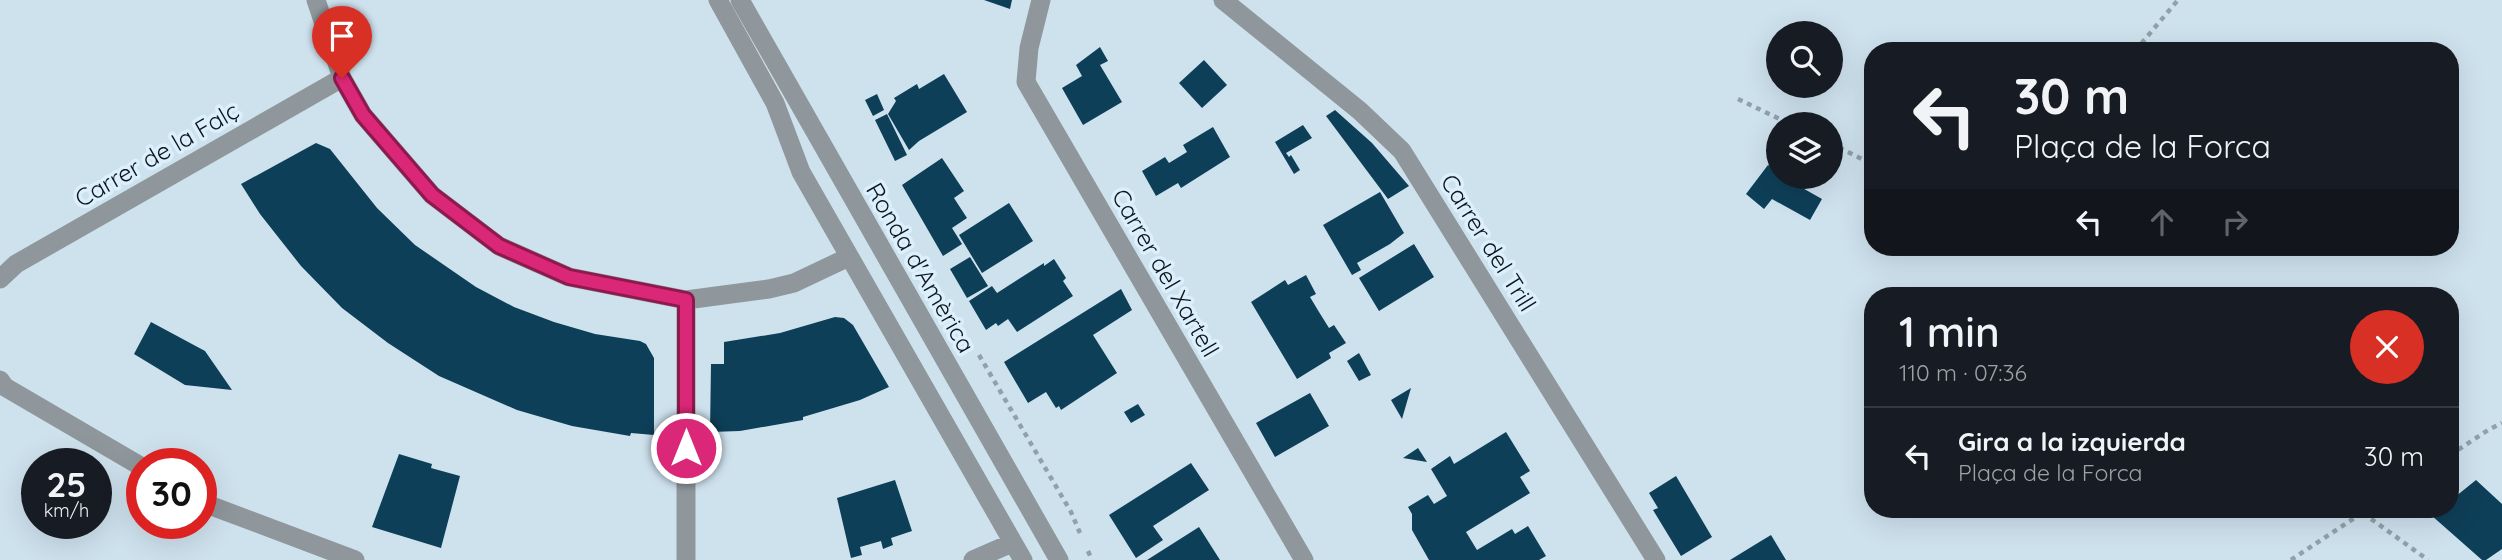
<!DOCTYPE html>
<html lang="es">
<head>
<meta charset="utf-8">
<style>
  body { margin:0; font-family:Quicksand,sans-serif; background:#242831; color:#f1f3f6; height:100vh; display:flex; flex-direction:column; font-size:26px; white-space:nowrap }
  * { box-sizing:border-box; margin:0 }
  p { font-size:23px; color:#9ea1a6 }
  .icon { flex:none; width:38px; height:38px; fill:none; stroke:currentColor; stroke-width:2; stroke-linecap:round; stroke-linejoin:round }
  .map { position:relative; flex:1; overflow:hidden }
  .panel { position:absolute; left:1864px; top:287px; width:595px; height:231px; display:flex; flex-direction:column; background:#171b24; border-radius:28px; box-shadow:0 7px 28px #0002 }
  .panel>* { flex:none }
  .hud { position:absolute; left:1864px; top:42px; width:595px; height:214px; border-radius:28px; box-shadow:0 7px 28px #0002; background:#171b24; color:#f1f3f6; overflow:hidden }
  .fabs { position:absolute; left:1766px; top:21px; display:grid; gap:14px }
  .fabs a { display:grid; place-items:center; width:77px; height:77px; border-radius:50%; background:#171b24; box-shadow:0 7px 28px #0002; font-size:35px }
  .speed { position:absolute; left:21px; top:448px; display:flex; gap:14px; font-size:35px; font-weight:700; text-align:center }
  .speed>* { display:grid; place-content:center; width:91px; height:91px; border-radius:50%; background:#171b24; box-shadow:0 7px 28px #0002; line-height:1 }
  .speed small { font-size:18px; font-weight:400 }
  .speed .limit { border:10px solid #d22; background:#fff; color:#111 }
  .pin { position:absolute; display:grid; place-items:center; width:60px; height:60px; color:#fff; margin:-72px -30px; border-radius:50% 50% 50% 0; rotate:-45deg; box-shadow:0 0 7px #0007 }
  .pin .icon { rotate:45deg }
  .me { position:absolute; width:77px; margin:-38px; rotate:0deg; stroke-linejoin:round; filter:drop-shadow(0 0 5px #0008) }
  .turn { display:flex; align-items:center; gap:24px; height:147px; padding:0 35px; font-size:32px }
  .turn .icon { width:91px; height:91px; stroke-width:2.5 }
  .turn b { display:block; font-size:49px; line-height:60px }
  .lanes { display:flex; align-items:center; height:66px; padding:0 35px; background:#0003; justify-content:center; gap:35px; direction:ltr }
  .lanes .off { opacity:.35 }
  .round { display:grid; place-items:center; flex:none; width:74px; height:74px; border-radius:37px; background:#242831 }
  .overview { display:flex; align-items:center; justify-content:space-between; height:119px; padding:0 35px }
  h1 { font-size:42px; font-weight:600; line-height:52px }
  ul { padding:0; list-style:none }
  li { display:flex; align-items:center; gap:21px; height:98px; padding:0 35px; border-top:2px solid #363941 }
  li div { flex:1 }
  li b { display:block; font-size:26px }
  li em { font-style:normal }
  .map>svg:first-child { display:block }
  .building { fill:#0e3f58 }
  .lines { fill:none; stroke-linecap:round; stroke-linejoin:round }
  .path { stroke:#91a1aa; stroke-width:4.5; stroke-dasharray:5 5; stroke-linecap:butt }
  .minor { stroke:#8f979c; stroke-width:19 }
  .route-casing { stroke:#8e194d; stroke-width:18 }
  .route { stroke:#db2777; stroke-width:12 }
  .labels { text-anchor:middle; stroke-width:7; stroke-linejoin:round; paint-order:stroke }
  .street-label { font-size:24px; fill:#0e1519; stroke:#dbeffc }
</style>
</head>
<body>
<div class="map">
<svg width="2502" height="560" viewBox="0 0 2502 560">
  <rect width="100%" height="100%" fill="#cee2ee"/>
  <path class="building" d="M985,0H1012L1010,9L984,0Z
    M1100,47L1108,61L1100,65L1122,102L1083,125L1062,88L1082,76L1076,65Z
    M1204,60L1227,85L1202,108L1179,83Z
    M944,74L967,112L919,141L909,150L888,114L896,101L894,98L917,84L919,89Z
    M877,94L884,110L873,116L865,100Z
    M1335,110L1372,143L1409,186L1388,199L1326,116Z
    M887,114L907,155L895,161L875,120Z
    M1303,125L1312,138L1286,153L1289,157L1291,155L1300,170L1294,174L1275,142Z
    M1213,127L1230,157L1181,188L1178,183L1156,196L1142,171L1165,157L1169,163L1187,152L1183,145Z
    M316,143L330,149L377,208L415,245L476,287L514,307L554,322L595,334L640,341L646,344L654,358V435L631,433L630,436L572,426L517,410L439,376L388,343L342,308L301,266L260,214L241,184Z
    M942,158L964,191L954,198L967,218L952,228L962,244L943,256L902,185Z
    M1768,165L1778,173V177H1783L1822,199L1810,220L1772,199L1764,209L1746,194Z
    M1380,192L1404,233L1390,244L1357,263L1361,270L1352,275L1323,225Z
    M1009,203L1033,241L982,273L959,235Z
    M1414,244L1434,277L1379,311L1359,278Z
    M970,257L988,286L967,298L950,269Z
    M1054,259L1066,278L1063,281L1073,296L1017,332L1008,319L998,326L996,323L986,330L969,301L992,286L997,293L1044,263V266Z
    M1306,275L1316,294L1310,297L1319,312L1329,328L1334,325L1346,343L1329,353L1331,358L1297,379L1251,302L1285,280L1288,285Z
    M1121,289L1132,310L1093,335L1117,373L1061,410L1059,406L1056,408L1046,392L1028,403L1004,362Z
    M835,317L844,318L853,325L889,387L860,400L803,417V420L740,431L710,432L711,364H724V342L780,333Z
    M151,322L205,351L232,390L185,385L134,354Z
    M1359,353L1371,375L1359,381L1347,361Z
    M1411,388L1402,419L1391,400Z
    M1310,393L1329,426L1275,457L1256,423Z
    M1138,404L1145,415L1131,423L1124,412Z
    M1506,432L1530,471L1520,477L1530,493L1466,532L1477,550L1512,529L1515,534L1528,526L1546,556L1539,560H1429L1412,530V514L1408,507L1428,495L1434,504L1447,496L1431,469L1450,456L1454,464Z
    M1418,448L1427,462L1403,458Z
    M399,454L432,464L431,468L460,476L441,548L372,527Z
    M1191,463L1209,490L1153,526L1163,540L1136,558L1109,515Z
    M1676,476L1712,537L1681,556L1653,510L1658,508L1649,493Z
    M895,480L912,531L891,538L893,545L883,549L881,541L860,547L862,555L851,558L837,498Z
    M2476,480L2502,504V549L2486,560H2482L2431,515L2439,509H2450V501Z
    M1199,527L1220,560H1147L1188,534Z
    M1771,535L1786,560H1730L1761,541Z"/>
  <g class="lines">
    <path class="path" d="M2135,51L2178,0
      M1738,99L1790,124
      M1830,143L1872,164
      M979,355L1071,512L1080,533
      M2450,455L2488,430L2502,423
      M2363,513L2428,560
      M1088,551L1092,560
      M2291,560L2368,509"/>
    <path class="minor" d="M316,0L342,78L363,115L432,195L499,246L569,277L686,300L769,289L794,283L849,257
      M718,0L775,103L801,172L1023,560
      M740,0L1059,560
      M1041,0L1029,48L1026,82L1304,560
      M1223,0L1360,111L1402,151L1656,560
      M0,279L16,264L342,78
      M0,380L5,387L142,467
      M201,502L355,560
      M686,560V300
      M973,560L1012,543"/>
  </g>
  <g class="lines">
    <g class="route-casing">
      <path id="route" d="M342,78L363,115L432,195L499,246L569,277L686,300V448"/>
    </g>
    <use href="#route" class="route"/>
  </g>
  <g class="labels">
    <g class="street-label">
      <text transform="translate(157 155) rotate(-30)" y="8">Carrer de la Falç</text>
      <text transform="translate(1488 243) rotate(58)" y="8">Carrer del Trill</text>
      <text transform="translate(920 268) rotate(60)" y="8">Ronda d'Amèrica</text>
      <text transform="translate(1165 273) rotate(60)" y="8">Carrer del Xartell</text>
    </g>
  </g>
</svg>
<div class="fabs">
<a><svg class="icon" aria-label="search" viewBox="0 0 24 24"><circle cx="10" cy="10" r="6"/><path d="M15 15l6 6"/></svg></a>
<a><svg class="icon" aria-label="layers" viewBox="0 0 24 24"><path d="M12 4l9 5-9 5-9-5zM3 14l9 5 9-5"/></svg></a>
</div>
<div class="speed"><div>25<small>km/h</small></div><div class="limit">30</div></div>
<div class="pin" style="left:342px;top:78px;background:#d93025"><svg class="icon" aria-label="arrive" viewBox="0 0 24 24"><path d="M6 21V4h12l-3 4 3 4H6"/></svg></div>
<svg class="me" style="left:686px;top:448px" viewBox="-20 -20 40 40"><circle r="17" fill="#db2777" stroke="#fff" stroke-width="3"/><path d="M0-11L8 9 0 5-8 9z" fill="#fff"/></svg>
<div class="hud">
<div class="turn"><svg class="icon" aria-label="left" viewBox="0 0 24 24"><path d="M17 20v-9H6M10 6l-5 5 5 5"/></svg><div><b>30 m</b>Plaça de la Forca</div></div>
<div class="lanes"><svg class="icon" aria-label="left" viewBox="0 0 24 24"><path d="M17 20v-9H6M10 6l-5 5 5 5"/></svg><svg class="icon off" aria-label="ahead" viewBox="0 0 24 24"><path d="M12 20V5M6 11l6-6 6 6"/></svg><svg class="icon off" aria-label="right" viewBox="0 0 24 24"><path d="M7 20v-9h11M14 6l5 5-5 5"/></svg></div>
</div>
<section class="panel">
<div class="overview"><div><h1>1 min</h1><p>110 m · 07:36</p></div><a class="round" style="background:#d93025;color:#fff"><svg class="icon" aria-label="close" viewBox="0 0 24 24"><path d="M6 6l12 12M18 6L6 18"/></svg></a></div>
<ul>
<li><svg class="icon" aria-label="left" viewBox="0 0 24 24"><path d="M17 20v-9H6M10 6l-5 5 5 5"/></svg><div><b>Gira a la izquierda</b><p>Plaça de la Forca</p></div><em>30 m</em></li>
</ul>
</section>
</div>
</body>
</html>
